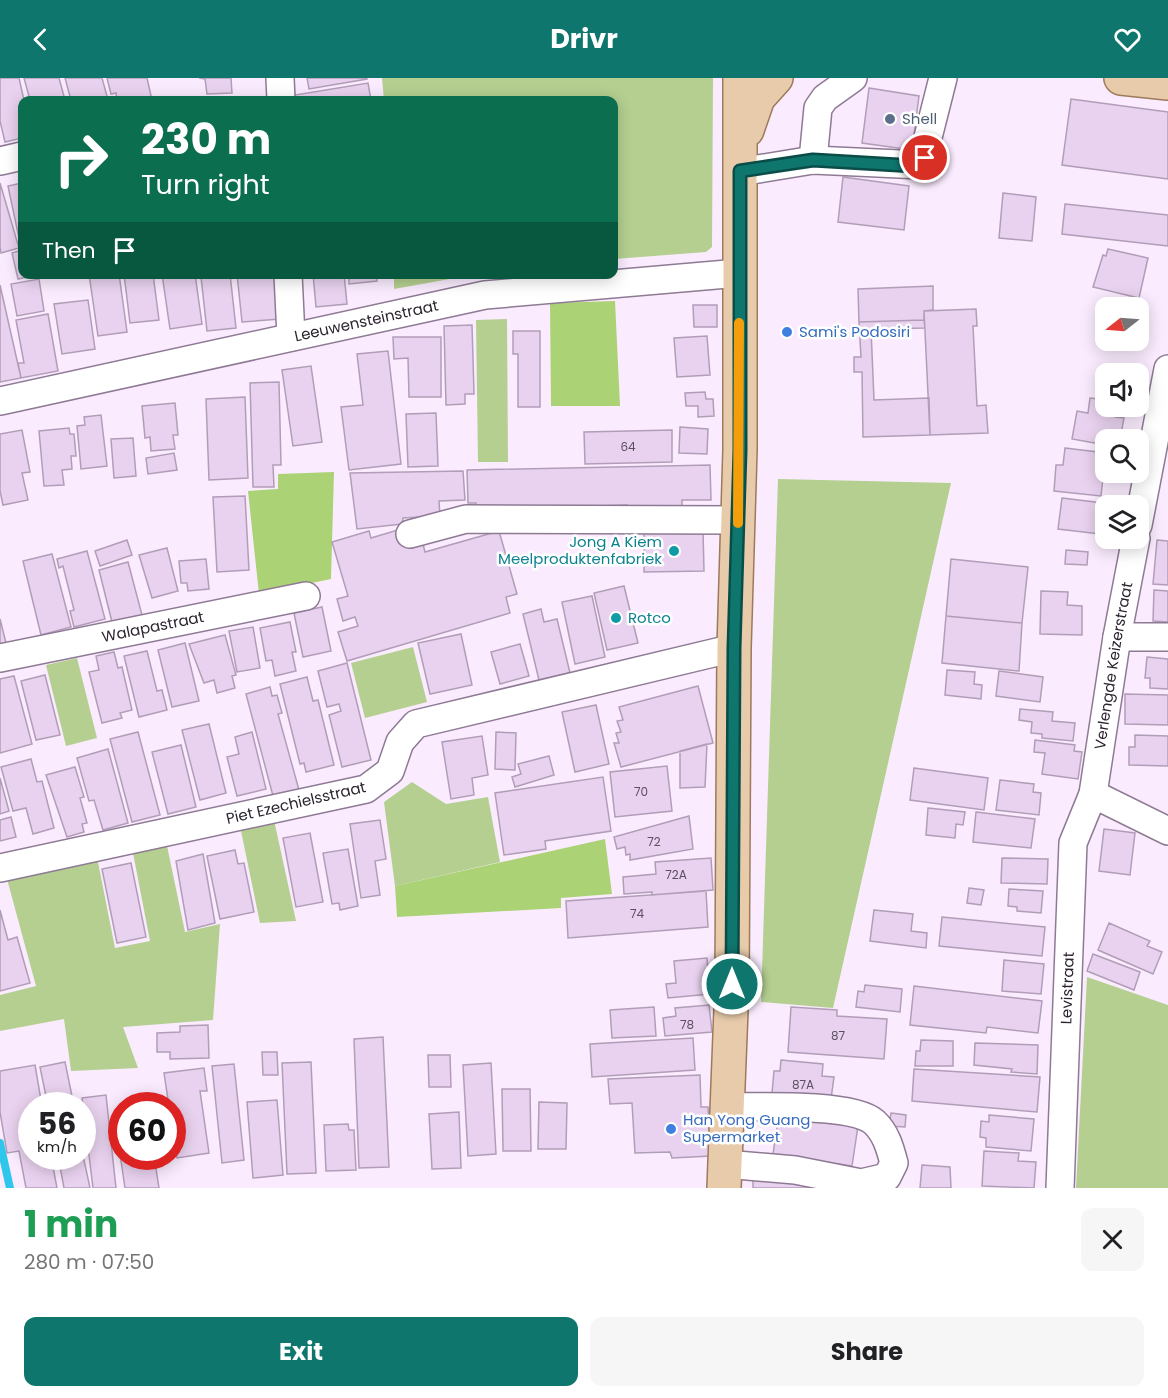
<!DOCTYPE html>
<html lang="en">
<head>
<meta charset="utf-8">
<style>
  body { margin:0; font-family:Poppins,sans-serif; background:#f6f6f6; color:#202124; height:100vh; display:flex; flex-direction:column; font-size:22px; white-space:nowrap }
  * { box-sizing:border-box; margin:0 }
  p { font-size:20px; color:#757577 }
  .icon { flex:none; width:33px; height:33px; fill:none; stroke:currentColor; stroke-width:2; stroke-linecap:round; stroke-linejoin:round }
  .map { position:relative; height:1110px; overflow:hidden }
  .side { display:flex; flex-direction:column; background:#fff; flex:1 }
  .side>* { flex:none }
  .hud { position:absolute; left:18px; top:18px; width:600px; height:183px; border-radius:12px; box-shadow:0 3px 15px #0003; background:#0b6e4f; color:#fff; overflow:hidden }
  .needle { width:39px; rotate:253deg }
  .fabs { position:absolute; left:1095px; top:219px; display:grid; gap:12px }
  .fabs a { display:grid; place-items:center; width:54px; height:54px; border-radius:12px; background:#fff; box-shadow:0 3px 15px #0003; font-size:30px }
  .speed { position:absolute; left:18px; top:1014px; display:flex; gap:12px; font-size:30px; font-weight:700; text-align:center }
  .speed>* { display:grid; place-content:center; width:78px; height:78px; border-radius:50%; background:#fff; box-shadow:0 3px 15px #0003; line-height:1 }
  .speed small { font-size:15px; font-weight:400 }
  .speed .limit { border:9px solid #d22; background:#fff; color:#111 }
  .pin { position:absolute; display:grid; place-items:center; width:51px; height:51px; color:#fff; margin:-26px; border:3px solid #fff; border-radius:50%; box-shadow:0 2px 6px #0007 }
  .me { position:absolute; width:66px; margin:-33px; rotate:0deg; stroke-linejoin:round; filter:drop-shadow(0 0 4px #0008) }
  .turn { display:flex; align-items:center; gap:21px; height:126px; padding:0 24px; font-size:27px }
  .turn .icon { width:78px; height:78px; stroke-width:2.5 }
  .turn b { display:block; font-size:42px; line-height:51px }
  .then { display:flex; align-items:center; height:57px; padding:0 24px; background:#0003; gap:12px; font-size:22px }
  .round { display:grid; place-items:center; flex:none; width:63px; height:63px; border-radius:12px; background:#f6f6f6 }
  .overview { display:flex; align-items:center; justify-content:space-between; height:102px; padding:0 24px }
  h1 { font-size:36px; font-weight:700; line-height:45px; color:#1e9e55 }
  .primary-button { display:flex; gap:12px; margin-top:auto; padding:12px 24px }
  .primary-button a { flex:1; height:69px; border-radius:12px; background:#0f766e; color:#fff; font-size:24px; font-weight:700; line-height:69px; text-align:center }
  .primary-button a+a { background:#f6f6f6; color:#202124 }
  header { display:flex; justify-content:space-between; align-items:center; height:78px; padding:0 24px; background:#0f766e; color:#fff; font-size:27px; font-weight:700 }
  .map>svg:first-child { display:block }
  .green { fill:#b4cf90 }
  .forest { fill:#abd274 }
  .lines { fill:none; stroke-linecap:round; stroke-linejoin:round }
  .stream { stroke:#2fc6eb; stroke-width:8 }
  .building { fill:#e9d2ef; stroke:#b29db8; stroke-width:1.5 }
  .minor-casing { stroke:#8e7a94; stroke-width:30 }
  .major-casing { stroke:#9c7a5b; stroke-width:36 }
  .minor { stroke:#fff; stroke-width:27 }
  .major { stroke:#e8cbaa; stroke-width:33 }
  .route-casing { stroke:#0a4d48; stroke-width:15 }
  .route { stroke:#0f766e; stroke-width:10 }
  .slow { stroke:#f59e0b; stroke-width:10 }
  .service-dot { fill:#5c6f8a; stroke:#fff; stroke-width:2 }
  .shop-dot { fill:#3f7fe0; stroke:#fff; stroke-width:2 }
  .culture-dot { fill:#0f9aa8; stroke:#fff; stroke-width:2 }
  .labels { text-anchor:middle; stroke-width:5; stroke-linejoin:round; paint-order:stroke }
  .number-label { font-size:12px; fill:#5b505f }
  .service-label { font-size:15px; fill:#4e5e75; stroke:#fff; text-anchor:start }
  .street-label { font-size:15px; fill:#2c242f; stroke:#fff }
  .shop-label { font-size:15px; fill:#366cbe; stroke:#fff; text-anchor:start }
  .culture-label { font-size:15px; fill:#0d838f; stroke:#fff; text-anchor:end }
</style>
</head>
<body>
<header><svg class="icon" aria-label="back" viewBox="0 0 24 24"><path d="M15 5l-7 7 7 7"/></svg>Drivr<svg class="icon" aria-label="heart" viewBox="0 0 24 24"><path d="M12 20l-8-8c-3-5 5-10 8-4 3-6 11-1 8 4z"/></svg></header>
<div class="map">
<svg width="1168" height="1110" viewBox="0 0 1168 1110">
  <rect width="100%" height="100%" fill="#faecfe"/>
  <path class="green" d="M382,0H713L712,169L706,174L614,181V22H384Z
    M394,196H472V197L394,211Z
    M507,241L508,384H478L476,242Z
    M778,401L951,405L833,930L761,924Z
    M413,569L427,624L365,640L351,585Z
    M77,580L97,660L66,668L46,587Z
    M412,704L446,726L488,719L500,784L395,808L384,724Z
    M274,742L296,843L260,845L240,748Z
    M166,763L185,854L220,846L213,942L123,949L138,990L71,993L64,941L0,953V917L36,908L7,801L97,779L115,870L150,863L132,770Z
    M1087,899L1168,927V1110H1076Z"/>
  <path class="forest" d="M615,223L620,328H551L550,225Z
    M334,394L331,501L259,516L248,413L278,411V396Z
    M605,761L612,816L561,820V830L397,839L395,808Z"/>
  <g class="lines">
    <path class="stream" d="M0,1065L10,1110"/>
  </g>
  <path class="building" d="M0,0H19L24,22L22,60L5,64L0,43Z
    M24,0H59L65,22H30Z
    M65,0H102L108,22H71Z
    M107,0H147L152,22H117L116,15L111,16Z
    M199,0H231L232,15L207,16L205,1Z
    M307,0H367V1L309,11Z
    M368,5L371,22H296L295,17Z
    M869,10L919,18L912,72L862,65Z
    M1071,21L1168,34V101L1062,87Z
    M843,99L909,108L904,152L838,144Z
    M0,105L19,170L1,175L0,169Z
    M22,105V164L20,165L8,108Z
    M1003,115L1036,119L1032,163L999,160Z
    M1065,126L1168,137V168L1062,156Z
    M1108,171L1148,180L1139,220L1093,209L1103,177L1106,178Z
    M22,172V196H41L18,201L12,175Z
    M89,196H119L127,254L98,258Z
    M124,196H153L159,242L130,245Z
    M162,196H195L202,246L170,251Z
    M230,196L236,250L207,253L201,199Z
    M237,196H276L280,241L242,244Z
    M313,196H344L347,226L316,229Z
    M349,196H376L377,203L349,206Z
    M39,201L44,233L17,238L11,206Z
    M0,207L21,300L0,304Z
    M933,208V232L924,233V242L859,244L858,211Z
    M88,222L95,271L62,276L54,226Z
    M693,227H717V249H694Z
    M976,231L977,248H973L977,328L986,327L988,355L930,357L924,233Z
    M48,236L58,293L21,300L18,285H24L16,242Z
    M924,242L925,250L871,251L874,322L929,320L930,357L863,359L862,294H854V279H861L859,244Z
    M472,247L474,316H465V326L446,327L444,248Z
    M513,253H540V329H518V276H513Z
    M707,258L710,297L677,299L674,260Z
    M393,259H441V319H409L408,280L394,281Z
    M388,273L401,386L349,392L341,329L363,327L357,276Z
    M311,288L322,364L293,368L282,292Z
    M279,304L281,387H273L274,409H253L250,305Z
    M705,314L706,321H713L714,338L698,339V328H686L685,315Z
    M245,319L248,400L209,402L206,321Z
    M1090,320L1106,322V328H1117L1115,339L1124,340L1120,362H1106V367L1072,361L1077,333L1088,335Z
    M175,325L178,357H173L175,371L151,373L150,359L145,360L142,328Z
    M436,335L438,388L408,389L406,336Z
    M101,337L107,388L81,391L77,348L85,347L84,339Z
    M680,349L708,351L707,376L679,375Z
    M69,350L70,356H74L76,378H71L72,391L62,392L64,407L44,408L39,353Z
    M22,352L30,394L22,395L28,422L3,427L0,413V356Z
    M672,352V384L585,386L584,354Z
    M133,360L136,398L114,400L111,361Z
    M1065,370L1106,375V394H1124L1123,403L1103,400L1101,418L1054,413L1056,387H1063Z
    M174,375L177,392L148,396L146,380Z
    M710,387L711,422H682V432L628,433L627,427L597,428V433L476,429V425H468L467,392Z
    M463,393L465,422L439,423L440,438L403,440L402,446L357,451L350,395Z
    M245,418L249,492L217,494L213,419Z
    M1062,420L1103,425L1100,456L1058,451Z
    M401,451L422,462L425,474L499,453L517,516L506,519L510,535L347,583L338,554L358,548L355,539L343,543L337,521L348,518L332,464L369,453L371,460Z
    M703,452L704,493L644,494V453Z
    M127,462L132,477L100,488L95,473Z
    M1157,462L1168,463V507L1153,506Z
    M167,470L178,513L152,520L139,477Z
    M1066,472L1088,474L1087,487L1065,486Z
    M87,473L105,541L74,549L70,533L74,532L63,488L59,490L57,481Z
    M52,476L71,549L41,557L23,483Z
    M206,481L209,511L188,513L187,505H181L179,483Z
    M951,481L1028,489L1022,545L946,538Z
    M128,484L142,537L112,544L99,492Z
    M624,508L638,565L607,572L594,515Z
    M1154,512L1168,513V544L1153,543Z
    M1041,513L1068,514L1067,527L1082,528V557L1040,556Z
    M592,518L605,579L575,586L562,524Z
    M322,529L331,573L303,579L294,535Z
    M541,531L544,544L557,541L570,595L539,602L523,536Z
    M946,538L1022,545L1019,593L942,585Z
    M0,541L7,569L0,570Z
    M290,544L296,574H292L296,593L275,598L272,582L266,583L260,550Z
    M253,549L260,590L237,594L229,553Z
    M461,556L472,607L430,616L418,565Z
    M225,557L236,597L232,598L235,610L217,615L214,602L204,605L189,566Z
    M185,565L199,623L172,629L158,572Z
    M520,566L529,598L500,606L491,574Z
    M147,573L157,613L162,612L167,632L139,639L124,578Z
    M114,574L118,590L122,589L132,632L120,635L122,640L102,645L89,594L99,592L96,578Z
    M1147,579L1168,581V611L1150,610V600H1145Z
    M347,585L371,682L342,689L329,637L341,633L339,626L327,629L318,593Z
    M947,592L975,594L974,606L982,607L981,621L945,617Z
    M999,593L1043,599L1040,624L996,618Z
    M45,597L60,657L36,662L21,603Z
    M14,598L32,666L0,675V601Z
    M307,599L313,623L318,622L334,687L306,694L304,685L300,686L280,606Z
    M698,608L713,665L621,689L614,665H619L616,655L621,654L617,643L623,642L619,629Z
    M270,609L272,618L277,617L282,635L278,636L299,712L273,718L246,616Z
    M1125,616L1168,617V647L1125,646Z
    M596,627L609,686L575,694L562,634Z
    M1020,631L1053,634L1052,643L1075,645L1073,663L1042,660V656L1031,655L1032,644L1019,642Z
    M209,646L226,715L200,722L182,652Z
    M138,654L160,737L132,744L110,661Z
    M252,654L266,711L237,718L227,679L239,676L235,659Z
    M496,654L516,655L515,692L495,691Z
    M1135,657L1168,658V688L1129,687V669H1135Z
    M482,658L488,697L472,700L474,717L451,721L442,664Z
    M1035,662L1075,667L1074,673L1082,674L1078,701L1042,696L1045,675L1034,674Z
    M707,666L705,709L680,710V673Z
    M181,667L196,729L168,736L152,674Z
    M108,671L128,745L103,752L94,722L89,723L77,680Z
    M549,678L554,697L515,709L512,699L521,696L518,686Z
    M31,681L37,704L42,703L54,750L33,756L26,730L13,733L1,689Z
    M667,688L672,733L615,739L610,694Z
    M75,689L84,719L80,720L87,745L82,746L84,754L67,759L46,697Z
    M914,690L988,700L984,732L910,722Z
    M603,699L611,753L545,763L546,771L504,777L495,715Z
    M0,700L9,733L0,736Z
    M1000,702L1034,706L1033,714L1041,715L1039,737L996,732Z
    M928,730L965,734L963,747L956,746L955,760L926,757Z
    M976,734L1035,741L1031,770L973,764Z
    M689,738L693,771L630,782V776L626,777L625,769L617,771L614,759Z
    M11,739L16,759L0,763V742Z
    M380,742L386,781L375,783L380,817L361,820L350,746Z
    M1104,751L1135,755L1130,797L1099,793Z
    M310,755L323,824L296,829L283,760Z
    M348,771L358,828L340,832L339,825L332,826L323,775Z
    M235,772L238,786L244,785L254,834L220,841L207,778Z
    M203,776L215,845L188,852L176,783Z
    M711,780L713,812L652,817V814L624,816L623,799L656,796L655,784Z
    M1002,780L1048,781L1047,806L1001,805Z
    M131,785L146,859L117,865L102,791Z
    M969,810L984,812L981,827L967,825Z
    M1009,811L1043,813L1041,835L1017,833V829L1008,828Z
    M706,813L708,849L568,860L566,823Z
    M0,832L8,862L17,859L30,905L0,913Z
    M874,832L913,836L911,853L927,855L926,870L870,863Z
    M942,839L1045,849L1042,878L939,868Z
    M1109,845L1150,863L1147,868L1162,874L1153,896L1098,872Z
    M1093,876L1140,894L1134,912L1087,893Z
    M707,880L710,916L668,920L666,906L676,905L674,883Z
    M1004,882L1044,886L1041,916L1002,913Z
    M865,907L902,911L900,934L856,929L858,913L864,914Z
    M914,908L1042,923L1038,955L987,949L986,955L910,947Z
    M709,927L712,954L665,958L663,940L676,938L675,930Z
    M654,929L656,958L612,960L610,932Z
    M791,929L837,932V938L887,941L884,981L788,974Z
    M208,947L209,980L170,981V974H157V955L180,954V948Z
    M383,959L389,1089L359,1090L354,961Z
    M693,960L695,992L592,999L590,966Z
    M921,962L953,963V988H915L916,973H920Z
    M975,965L1038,967L1037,996L1011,994L1012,991L974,987Z
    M262,974H277L278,997H263Z
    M428,977H450L451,1009H429Z
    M781,982L823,986L822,998L834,999L831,1021L772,1015L774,993H780Z
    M65,984L74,1028H48L40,989Z
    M311,984L316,1095L287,1096L282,985Z
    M491,985L496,1076L468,1078L463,987Z
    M234,986L244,1082L222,1085L212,988Z
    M35,987L42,1028H32V1078H51L57,1110H26L19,1073L7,1075L0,1034V993Z
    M204,990L207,1013H200L209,1075L177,1080L172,1028H169L164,995Z
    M914,991L1040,999L1037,1034L912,1023Z
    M700,997L701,1029H708L711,1078L672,1080L670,1074L635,1075L632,1025L610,1026L608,1001Z
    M502,1011H530L531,1073H503Z
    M106,1017L116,1110H93L82,1020Z
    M277,1022L283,1097L253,1100L247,1024Z
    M539,1024L567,1025L566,1071H538Z
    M459,1034L461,1090L432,1091L429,1036Z
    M891,1035L906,1037L905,1049L889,1048Z
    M779,1036L858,1048L852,1088L773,1076Z
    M989,1037L1034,1041L1031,1073L986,1069V1060L980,1059L981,1043L989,1044Z
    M348,1046L349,1052H354L356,1092L326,1093L324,1047Z
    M118,1062H122V1078H154L159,1110H125Z
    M82,1073L90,1110H64L58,1078H82Z
    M984,1073L1019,1075L1018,1083L1036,1084L1034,1110L982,1108Z
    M922,1087L950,1089L951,1110H920Z
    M753,1097L813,1100L812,1110H753Z"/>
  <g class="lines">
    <g class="minor-casing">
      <g id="minor">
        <path d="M280,0L281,22"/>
        <path d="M813,82L818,30L825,20L853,0"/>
        <path d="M0,83L22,78"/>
        <path d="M740,94L813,82L921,87L943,0"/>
        <path d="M288,196L291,259"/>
        <path id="s1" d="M0,323L485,217L739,195"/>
        <path d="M1138,447L1168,291"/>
        <path d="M410,456L466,441L738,442"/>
        <path d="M1117,559H1168"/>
        <path id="s2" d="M0,580L306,518"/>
        <path d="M1093,716L1168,753"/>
        <path d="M0,790L366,711L390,693L400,664L416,646L734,570"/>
        <path d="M725,1086L795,1092L861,1105L887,1099L894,1085C890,1070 886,1055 874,1044C852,1025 759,1029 728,1029"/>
        <path id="s3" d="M1060,1110L1073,765L1093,716L1117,559L1136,460"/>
      </g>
    </g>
    <g class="major-casing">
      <path id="major" d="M1121,0L1168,5
        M747,52L758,20L776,0
        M724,1110L732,906L734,570L740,372V0"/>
    </g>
    <use href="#minor" class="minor"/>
    <use href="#major" class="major"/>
  </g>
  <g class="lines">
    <g class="route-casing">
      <path id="route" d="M732,906L734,570L740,372V93L813,82L915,88L921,87L925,80"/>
    </g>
    <use href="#route" class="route"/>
    <path class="slow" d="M738,445L739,245"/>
  </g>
  <circle class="service-dot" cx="890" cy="41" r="6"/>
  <g class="shop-dot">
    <circle cx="787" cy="254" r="6"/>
    <circle cx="671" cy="1051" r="6"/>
  </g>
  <g class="culture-dot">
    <circle cx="674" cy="473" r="6"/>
    <circle cx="616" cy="540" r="6"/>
  </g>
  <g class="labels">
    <g class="number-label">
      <text x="628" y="373">64</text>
      <text x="641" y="718">70</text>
      <text x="654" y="768">72</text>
      <text x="676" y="801">72A</text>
      <text x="637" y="840">74</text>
      <text x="687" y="951">78</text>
      <text x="838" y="962">87</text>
      <text x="803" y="1011">87A</text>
    </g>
    <g class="service-label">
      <text x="902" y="46">Shell</text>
    </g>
    <g class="street-label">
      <text dy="5" stroke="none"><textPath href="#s1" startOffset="375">Leeuwensteinstraat</textPath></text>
      <text dy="5" stroke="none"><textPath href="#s2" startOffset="156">Walapastraat</textPath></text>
      <text dy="5" stroke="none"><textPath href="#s3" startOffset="528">Verlengde Keizerstraat</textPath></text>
      <text transform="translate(296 725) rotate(-13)" y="5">Piet Ezechielsstraat</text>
      <text dy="5" stroke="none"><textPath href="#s3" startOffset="200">Levistraat</textPath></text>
    </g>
    <g class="shop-label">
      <text x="799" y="259">Sami's Podosiri</text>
      <text x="683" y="1047">Han Yong Guang<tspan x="683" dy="17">Supermarket</tspan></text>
    </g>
    <g class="culture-label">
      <text x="662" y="469">Jong A Kiem<tspan x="662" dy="17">Meelproduktenfabriek</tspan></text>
      <text x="628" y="545" text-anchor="start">Rotco</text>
    </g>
  </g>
</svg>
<div class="fabs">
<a><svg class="needle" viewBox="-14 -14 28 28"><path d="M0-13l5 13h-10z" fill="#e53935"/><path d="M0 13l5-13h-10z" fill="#757577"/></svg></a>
<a><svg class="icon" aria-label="sound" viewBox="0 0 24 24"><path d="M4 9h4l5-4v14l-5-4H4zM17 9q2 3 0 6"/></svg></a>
<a><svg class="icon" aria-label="search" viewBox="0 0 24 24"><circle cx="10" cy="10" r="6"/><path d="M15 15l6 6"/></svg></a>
<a><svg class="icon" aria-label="layers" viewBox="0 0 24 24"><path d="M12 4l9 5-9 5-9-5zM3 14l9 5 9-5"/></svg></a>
</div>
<div class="speed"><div>56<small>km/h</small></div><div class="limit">60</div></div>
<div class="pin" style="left:925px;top:80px;background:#d93025"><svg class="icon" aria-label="arrive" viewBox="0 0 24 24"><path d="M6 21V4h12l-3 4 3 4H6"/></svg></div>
<svg class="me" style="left:732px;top:906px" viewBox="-20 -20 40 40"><circle r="17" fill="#0f766e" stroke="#fff" stroke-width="3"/><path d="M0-11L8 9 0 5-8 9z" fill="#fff"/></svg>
<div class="hud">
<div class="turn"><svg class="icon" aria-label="right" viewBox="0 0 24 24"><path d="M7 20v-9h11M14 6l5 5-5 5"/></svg><div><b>230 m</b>Turn right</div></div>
<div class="then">Then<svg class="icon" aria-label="arrive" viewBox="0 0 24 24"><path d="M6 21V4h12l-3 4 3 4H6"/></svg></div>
</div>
</div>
<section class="side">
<div class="overview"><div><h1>1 min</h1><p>280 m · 07:50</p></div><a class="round"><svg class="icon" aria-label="close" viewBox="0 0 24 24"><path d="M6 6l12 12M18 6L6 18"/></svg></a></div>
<div class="primary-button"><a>Exit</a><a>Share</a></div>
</section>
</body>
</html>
